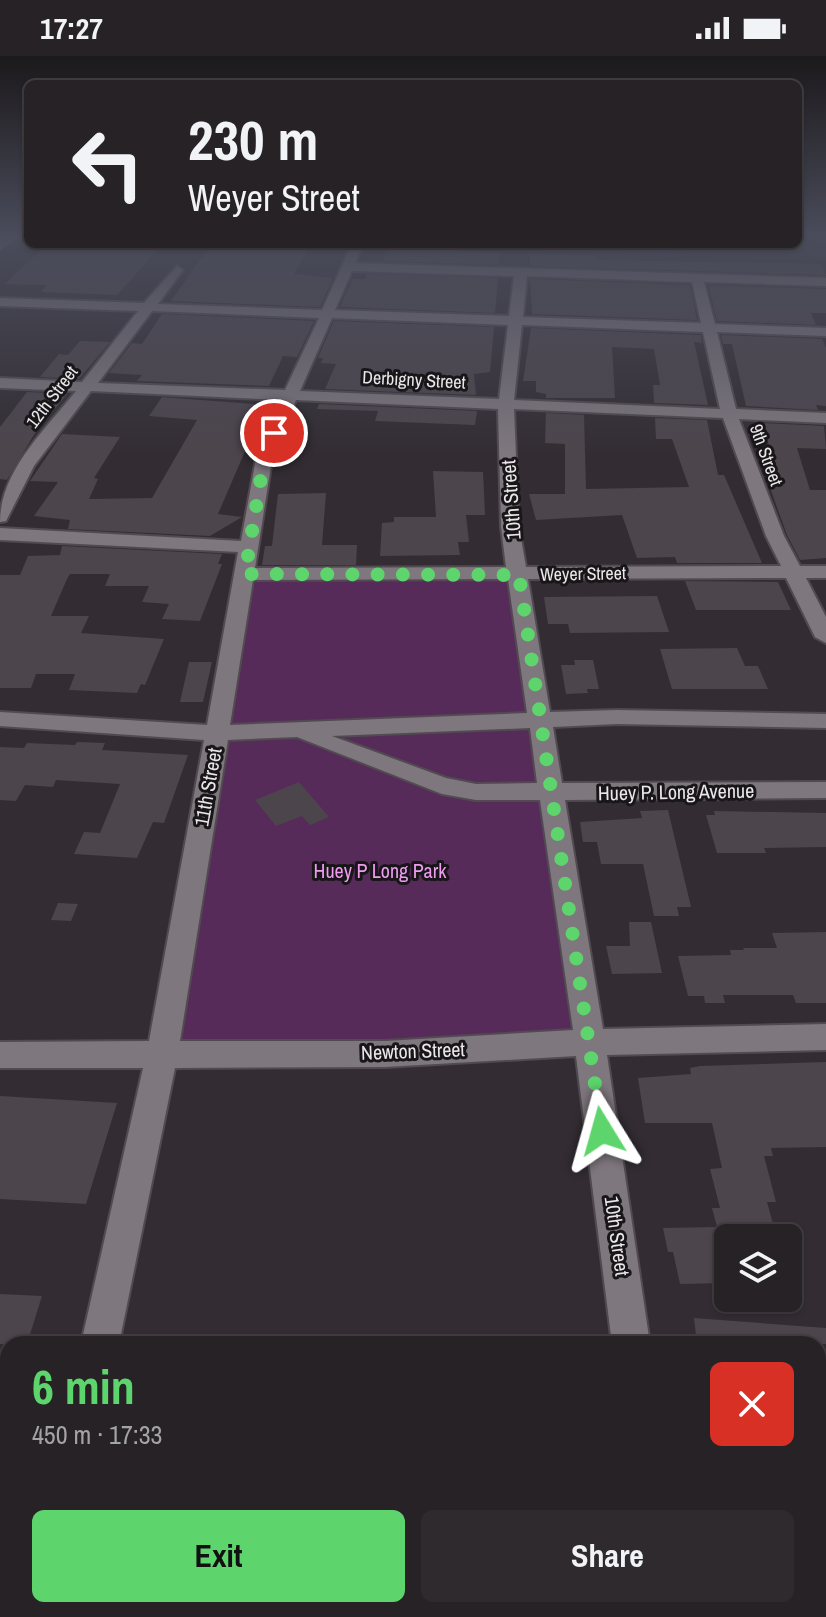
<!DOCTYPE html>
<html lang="en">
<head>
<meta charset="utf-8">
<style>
  body { margin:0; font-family:"Archivo Narrow",sans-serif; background:#2e2a2e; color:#f1f3f6; height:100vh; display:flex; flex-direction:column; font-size:30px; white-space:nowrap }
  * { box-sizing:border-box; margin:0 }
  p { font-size:26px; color:#a4a4a7 }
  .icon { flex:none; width:44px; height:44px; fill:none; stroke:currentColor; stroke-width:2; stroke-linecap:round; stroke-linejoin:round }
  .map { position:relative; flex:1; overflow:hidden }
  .panel { position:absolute; left:0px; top:1280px; width:826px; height:282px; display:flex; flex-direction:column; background:#262226; border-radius:24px 24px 0 0; box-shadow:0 2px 6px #0004,0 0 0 2px #423f43 }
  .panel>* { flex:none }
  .guide { position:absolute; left:24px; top:24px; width:778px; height:168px; border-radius:12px; box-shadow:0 2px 6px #0004,0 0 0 2px #423f43; background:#262226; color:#f1f3f6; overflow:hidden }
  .buttons { position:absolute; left:714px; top:1168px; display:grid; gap:16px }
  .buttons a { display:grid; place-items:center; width:88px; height:88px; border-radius:12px; background:#262226; box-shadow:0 2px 6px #0004,0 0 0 2px #423f43; font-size:40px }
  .pin { position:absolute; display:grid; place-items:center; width:68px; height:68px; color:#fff; margin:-34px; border:4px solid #fff; border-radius:50%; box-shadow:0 2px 8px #0007 }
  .me { position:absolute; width:88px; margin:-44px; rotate:352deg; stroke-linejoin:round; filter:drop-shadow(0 0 6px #0008) }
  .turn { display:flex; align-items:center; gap:28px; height:168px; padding:0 32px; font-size:36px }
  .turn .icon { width:104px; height:104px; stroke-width:2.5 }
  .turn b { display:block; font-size:56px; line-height:68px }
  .round { display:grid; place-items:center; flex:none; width:84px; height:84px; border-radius:12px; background:#2e2a2e }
  .summary { display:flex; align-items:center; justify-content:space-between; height:136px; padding:0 32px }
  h1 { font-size:48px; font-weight:800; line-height:60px; color:#5dd56c }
  .cta { display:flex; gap:16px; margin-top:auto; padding:16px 32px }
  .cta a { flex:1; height:92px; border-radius:12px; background:#5dd56c; color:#111; font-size:32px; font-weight:800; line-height:92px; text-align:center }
  .cta a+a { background:#2e2a2e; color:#f1f3f6 }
  .status { display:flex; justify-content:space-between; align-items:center; height:56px; padding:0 40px; background:#262226; direction:ltr }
  .status svg { height:22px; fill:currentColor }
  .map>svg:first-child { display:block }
  .built { fill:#3f353f }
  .green { fill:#572b59 }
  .building { fill:#4c454c }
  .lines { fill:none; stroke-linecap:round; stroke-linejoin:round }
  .minor-casing { stroke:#514b51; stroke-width:4 }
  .major-casing { stroke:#514b51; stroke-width:4 }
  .minor { fill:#7e777e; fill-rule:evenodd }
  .major { fill:#977397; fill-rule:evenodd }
  .route { stroke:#5dd56c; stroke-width:14; stroke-dasharray:0 25.2 }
  .labels { text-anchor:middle; stroke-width:6; stroke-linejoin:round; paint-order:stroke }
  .far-street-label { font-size:18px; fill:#eae6ea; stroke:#191619 }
  .street-label { font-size:20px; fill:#eae6ea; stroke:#191619 }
  .park-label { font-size:20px; fill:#ee9cf0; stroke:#191619 }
</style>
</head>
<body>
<div class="status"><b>17:27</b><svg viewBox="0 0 49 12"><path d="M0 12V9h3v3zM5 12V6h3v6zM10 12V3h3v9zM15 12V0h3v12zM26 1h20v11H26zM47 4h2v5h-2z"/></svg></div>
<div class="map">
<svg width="826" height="1561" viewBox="0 0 826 1561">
  <rect width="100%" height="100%" fill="#332d33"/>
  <path class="built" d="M798,180H826V204L370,189L798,188Z"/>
  <path class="green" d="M245,518L519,519L590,986L162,999Z"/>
  <path class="building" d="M47,188H163L117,239L41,236L47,229L5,228Z
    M211,188L309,191L294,218L333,222L320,251L171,245Z
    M391,190L500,197L499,209L383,205Z
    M530,198L596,200V204L821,208L826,219L530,210Z
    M367,218L498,222L495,257L340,251L352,223H365Z
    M530,223L690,229L697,264L532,258Z
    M708,229L826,233V257H811L816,269L717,265Z
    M162,258L314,265L297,301L283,300L269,330L137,325L142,319L109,317L132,287L142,288Z
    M334,265L494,271L490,316L474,318L476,339L325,333L336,308L321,307L323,302H318Z
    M531,272L701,279L702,287L694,286L695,290L708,349L654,347L653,329H660L654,293L612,291L615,342H546V338L536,336V325H523Z
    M721,279L822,283L826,292V350L816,349L818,354L746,350L732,288H723Z
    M80,285L110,286L79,323L40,321L59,298L68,299Z
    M27,336L67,338L35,377L7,424L0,423V371Z
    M162,341L265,349L218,458L242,461L210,480L68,473L70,464L34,460L58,426L30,425L62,378L120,381L94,422L98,423L89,443L152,442L197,364L149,360Z
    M319,348L477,355L475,369L375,365L378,355L317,353Z
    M546,357L584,359L586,433L689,431L672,383H656L655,362L707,364L718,419H724L762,507H677L675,501L637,502L622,459L536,464L529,438H565V388L545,387Z
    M762,367L824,370L826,393L797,392L810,434H826V502L800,504L787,479L757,396H771Z
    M433,415L483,416L485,459H466L469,486H458L460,499L380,500L382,467L394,466V461H436Z
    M326,437L322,489H357L356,509H262L265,490H272L278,438Z
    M62,490L222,498L218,508H222L200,565L162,563L169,548L142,546L149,530H105L110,518H70L67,523L51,560H89L81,577L164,583L145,629L141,628L137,637L69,634L75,618H36L31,632H0V519H20L28,500L60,499Z
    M685,525L778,526L791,554H696Z
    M657,540L669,576L570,577L568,568H548L544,541Z
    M737,592L745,610H758L768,633H672L660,593Z
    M574,604H593L599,633H587L588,637L566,638L561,609H575Z
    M189,606H212L203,646H180Z
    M77,686L105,687L102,694L188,699L164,767L153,766L137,802L74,798L84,776L100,777L120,728L56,724L53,731L25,729L16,745L0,744V691L24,692L27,687L75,689Z
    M299,726L329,761L310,769L302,760L276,770L255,744Z
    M668,754L691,851H677L679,860H654L643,808H601L597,786H583L580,766L642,762L640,755Z
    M714,755L826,757V791L764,792L766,797H717L706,759H715Z
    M58,847L78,848L71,865L51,864Z
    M629,866H651L662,917L612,918L606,890H630Z
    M826,876V947H796L793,939H723L725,947H705L704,940H688L678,900L731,899L730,894H744L743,892H777L772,877Z
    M826,1006V1091L771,1092L773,1100H764L776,1146H767L777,1182H728V1227L680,1228L673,1196H668L663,1172L717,1171L712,1152H720L710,1113L722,1112L712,1067H645L638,1022L691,1018L690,1012L700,1010Z
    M0,1040L117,1047L86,1148L0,1143Z
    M0,1238L42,1240L27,1288H0Z
    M694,1262L826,1272V1288H697Z"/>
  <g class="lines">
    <g class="minor-casing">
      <path id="minor" d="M352,188H364L355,207L826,222V230L704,226L715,268L826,272V280L717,276L736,353L826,357V367L739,363L784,480L800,510H826V522H806L826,561V587L815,581L786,522L528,523L550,656L617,654L826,658V672L617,668L553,671L562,727L826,726V742L565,744L603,973L826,968V994L607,999L650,1288H612L576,1000L385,1011L175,1012L119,1288H81L143,1012H0V986L149,985L204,684L0,670V656L207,669L238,496L0,484V472L241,485L257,397L281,344L91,335L34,410L6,465L0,466C0,415 45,374 76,335L0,332V322L82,326L138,255L0,250V242L144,247L177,210L183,214L158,248L322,254ZM352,215L514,220L509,260L335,254ZM527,220L692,226L701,267L523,261ZM152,255L319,262L285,334L98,327ZM332,262L508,269L499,343L300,335ZM522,269L703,276L720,353L514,344ZM296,344L498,353L501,471L506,511L255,512L273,397ZM514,353L723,362L766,480L781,510L526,511L519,471ZM508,523L527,657L230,669L253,524ZM530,672L537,727L476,728L446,722L332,680ZM297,681L442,738L476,744H540L573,974L385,985H180L228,684Z
        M12,1554H56L55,1561H11Z
        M635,1554H679L680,1561H636Z"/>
    </g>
    <g class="major-casing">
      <path id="major" d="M4,180H19L0,194V183Z"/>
    </g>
    <use href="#minor" class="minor"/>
    <use href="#major" class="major"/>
  </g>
  <linearGradient id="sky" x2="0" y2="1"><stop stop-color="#1c191c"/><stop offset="0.45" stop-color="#4a4c5b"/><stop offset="1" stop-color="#4a4c5b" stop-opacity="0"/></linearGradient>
  <rect width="826" height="398" fill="url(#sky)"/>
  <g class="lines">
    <path class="route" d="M274,377L265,397L245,518L519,519L602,1075"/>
  </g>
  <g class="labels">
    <g class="far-street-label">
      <text transform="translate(414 324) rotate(3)" y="6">Derbigny Street</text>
      <text transform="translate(52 341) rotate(-53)" y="6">12th Street</text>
      <text transform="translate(766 399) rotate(70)" y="6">9th Street</text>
      <text transform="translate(583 518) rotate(-1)" y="6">Weyer Street</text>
    </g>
    <g class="street-label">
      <text transform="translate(511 444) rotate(-94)" y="7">10th Street</text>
      <text transform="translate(208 731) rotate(-80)" y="7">11th Street</text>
      <text transform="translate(676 736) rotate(-1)" y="7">Huey P. Long Avenue</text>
      <text transform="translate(413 995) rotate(-2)" y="7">Newton Street</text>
      <text transform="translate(617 1180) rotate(82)" y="7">10th Street</text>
    </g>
    <g class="park-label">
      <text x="380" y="822">Huey P Long Park</text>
    </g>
  </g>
</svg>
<div class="buttons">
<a><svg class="icon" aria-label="layers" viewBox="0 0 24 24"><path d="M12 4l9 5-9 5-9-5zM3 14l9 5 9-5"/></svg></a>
</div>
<div class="pin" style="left:274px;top:377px;background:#d93025"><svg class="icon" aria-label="arrive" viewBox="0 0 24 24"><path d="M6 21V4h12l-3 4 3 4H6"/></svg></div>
<svg class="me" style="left:602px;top:1075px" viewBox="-20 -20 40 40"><path d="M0-17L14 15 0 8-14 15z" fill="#5dd56c" stroke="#fff" stroke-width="4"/></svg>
<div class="guide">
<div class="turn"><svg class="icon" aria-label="left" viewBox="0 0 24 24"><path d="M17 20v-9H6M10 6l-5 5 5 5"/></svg><div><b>230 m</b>Weyer Street</div></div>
</div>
<section class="panel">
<div class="summary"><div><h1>6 min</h1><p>450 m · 17:33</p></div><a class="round" style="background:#d93025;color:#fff"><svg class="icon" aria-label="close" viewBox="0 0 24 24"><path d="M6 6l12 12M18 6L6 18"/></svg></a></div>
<div class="cta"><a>Exit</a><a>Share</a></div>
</section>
</div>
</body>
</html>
